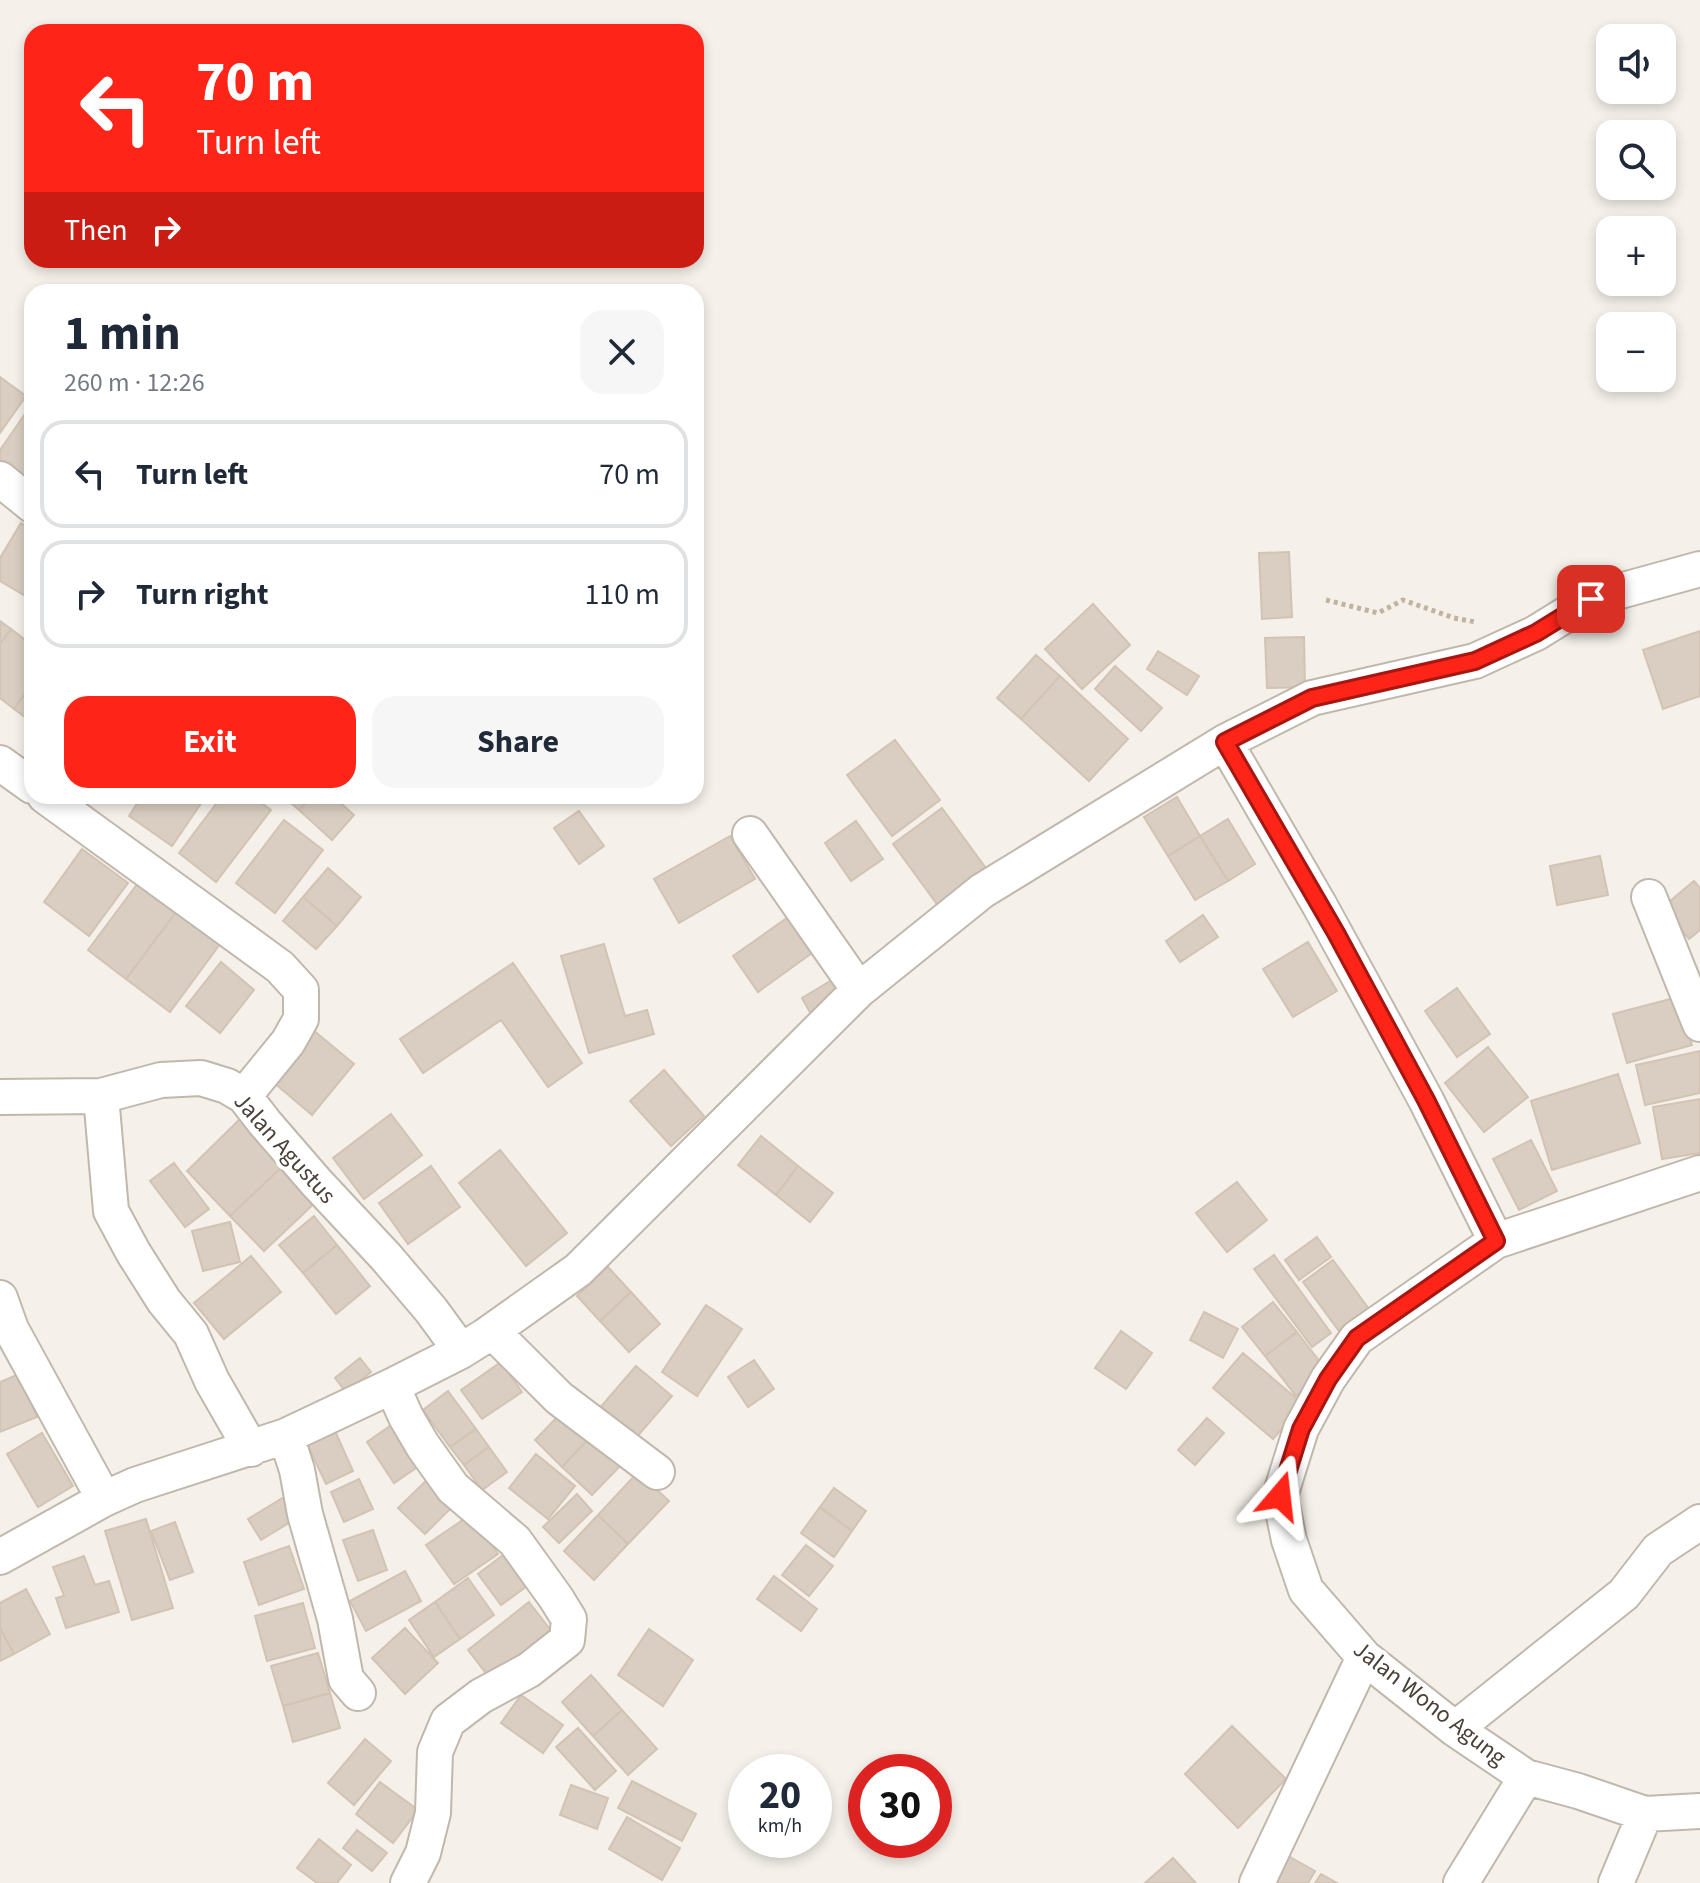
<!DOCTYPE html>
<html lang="en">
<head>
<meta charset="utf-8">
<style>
  body { margin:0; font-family:"Source Sans 3",sans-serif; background:#f6f6f7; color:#1f2937; height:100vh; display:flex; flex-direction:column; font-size:30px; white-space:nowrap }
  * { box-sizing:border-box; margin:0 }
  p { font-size:26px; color:#747a83 }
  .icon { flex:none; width:44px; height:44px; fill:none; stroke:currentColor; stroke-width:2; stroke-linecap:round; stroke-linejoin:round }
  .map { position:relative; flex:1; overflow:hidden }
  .details { position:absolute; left:24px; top:284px; width:680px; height:520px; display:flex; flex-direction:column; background:#fff; border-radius:24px; box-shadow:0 4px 12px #0003 }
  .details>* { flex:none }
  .top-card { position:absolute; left:24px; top:24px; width:680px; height:244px; border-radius:24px; box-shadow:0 4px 12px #0003; background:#fe2418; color:#fff; overflow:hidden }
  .tools { position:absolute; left:1596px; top:24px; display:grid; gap:16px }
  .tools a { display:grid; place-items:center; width:80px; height:80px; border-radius:16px; background:#fff; box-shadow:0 4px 12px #0003; font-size:40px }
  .speed { position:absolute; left:728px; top:1754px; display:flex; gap:16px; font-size:40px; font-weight:700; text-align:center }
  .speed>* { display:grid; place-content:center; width:104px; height:104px; border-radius:50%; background:#fff; box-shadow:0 4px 12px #0003; line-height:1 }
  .speed small { font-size:20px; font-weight:400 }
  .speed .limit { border:12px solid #d22; background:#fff; color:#111 }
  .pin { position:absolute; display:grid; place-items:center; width:68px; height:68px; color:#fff; margin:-34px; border-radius:16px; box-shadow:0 4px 12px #0006 }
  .me { position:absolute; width:88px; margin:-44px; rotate:17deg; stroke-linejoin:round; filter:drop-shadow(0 0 6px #0008) }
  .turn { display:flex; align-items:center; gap:28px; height:168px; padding:0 40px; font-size:36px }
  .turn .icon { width:104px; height:104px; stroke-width:2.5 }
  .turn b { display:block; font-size:56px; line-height:68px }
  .then { display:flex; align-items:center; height:76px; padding:0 40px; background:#0003; gap:16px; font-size:30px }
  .round { display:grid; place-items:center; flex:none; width:84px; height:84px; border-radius:24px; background:#f6f6f7 }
  .summary { display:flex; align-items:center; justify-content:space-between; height:136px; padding:0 40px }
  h1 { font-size:48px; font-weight:700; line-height:60px }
  .action { display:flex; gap:16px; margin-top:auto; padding:16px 40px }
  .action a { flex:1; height:92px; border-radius:24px; background:#fe2418; color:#fff; font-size:32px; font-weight:700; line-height:92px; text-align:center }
  .action a+a { background:#f6f6f7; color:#1f2937 }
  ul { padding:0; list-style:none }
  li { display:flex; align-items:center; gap:24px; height:108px; margin:0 16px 12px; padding:0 24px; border:4px solid #e0e1e3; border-radius:24px }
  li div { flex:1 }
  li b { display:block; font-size:30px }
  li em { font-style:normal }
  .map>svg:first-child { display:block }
  .building { fill:#dacec2; stroke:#d2c3b2; stroke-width:2 }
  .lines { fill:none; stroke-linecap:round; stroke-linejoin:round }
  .minor-casing { stroke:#c1b8ac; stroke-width:38 }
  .path { stroke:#c3b29d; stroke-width:5; stroke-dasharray:4 4; stroke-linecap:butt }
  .minor { stroke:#fff; stroke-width:34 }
  .route-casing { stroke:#a51710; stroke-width:20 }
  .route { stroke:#fe2418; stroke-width:14 }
  .labels { text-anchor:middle; stroke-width:8; stroke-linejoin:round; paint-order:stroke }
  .street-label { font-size:24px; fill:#4a4138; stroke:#fff }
</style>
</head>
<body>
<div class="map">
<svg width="1700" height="1883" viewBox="0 0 1700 1883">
  <rect width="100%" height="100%" fill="#f5f1ea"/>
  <path class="building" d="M0,377L26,396L0,433Z
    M27,411L32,414V479L26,488L0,469V450Z
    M21,523L32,530V589L27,597L0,581V558Z
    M1289,552L1292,617L1262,619L1259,553Z
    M1093,604L1130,645L1082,689L1045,649Z
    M0,621L11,629L0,644Z
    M11,629L32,645V684L14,709L0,698V644Z
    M1700,631V696L1663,709L1643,650Z
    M1304,637L1305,687L1267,688L1265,638Z
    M1158,651L1199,676L1187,695L1147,669Z
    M1036,655L1060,676L1021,719L997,698Z
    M1115,666L1162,708L1141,731L1095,689Z
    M1060,676L1128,739L1089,781L1021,719Z
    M32,684V722L14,709Z
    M895,740L940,800L892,836L847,775Z
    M142,796H206L172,846L129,816Z
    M222,796H252L271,810L216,882L179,853Z
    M283,796H312L299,810Z
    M312,796H333L354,815L332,840L299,810Z
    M1177,797L1200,836L1168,856L1144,817Z
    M942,808L991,875L942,911L893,844Z
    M579,811L604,846L579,864L554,828Z
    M1228,819L1255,864L1228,881L1200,836Z
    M284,820L323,850L275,913L236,883Z
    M856,821L883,859L851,881L825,843Z
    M730,836L755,879L679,923L654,879Z
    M1200,836L1228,881L1195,900L1168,856Z
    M82,849L128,883L89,936L44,902Z
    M1600,856L1608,895L1557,905L1550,866Z
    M328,868L361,897L337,926L303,897Z
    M144,875L182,904L126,979L88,950Z
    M1694,881L1700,888V930L1689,939L1663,907Z
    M303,897L337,926L316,949L283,921Z
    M182,904L226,936L170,1012L126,979Z
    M1203,915L1218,937L1180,962L1166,941Z
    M787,918L812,953L758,992L733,956Z
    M1308,942L1337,991L1293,1017L1263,969Z
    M604,944L625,1016L647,1010L654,1034L589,1053L561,956Z
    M221,962L254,990L220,1033L186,1006Z
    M513,963L582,1063L548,1087L501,1020L423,1073L400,1039Z
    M837,977L848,996L812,1016L802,998Z
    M1457,988L1490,1034L1457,1057L1425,1011Z
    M1678,997L1692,1045L1627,1063L1613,1014Z
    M313,1030L354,1064L312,1115L272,1081Z
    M1488,1047L1528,1097L1484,1132L1445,1083Z
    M1700,1051V1093L1645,1105L1636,1065Z
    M664,1070L704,1116L671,1146L630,1101Z
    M1618,1074L1640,1143L1552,1170L1531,1101Z
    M1700,1099V1153L1662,1159L1653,1107Z
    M391,1114L422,1155L364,1199L333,1158Z
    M241,1118L285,1164L230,1216L187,1171Z
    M761,1136L798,1166L776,1195L738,1165Z
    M1531,1140L1557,1191L1519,1210L1493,1159Z
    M500,1150L567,1233L526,1266L459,1183Z
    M174,1163L209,1209L185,1227L150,1181Z
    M285,1164L319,1199L264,1251L230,1216Z
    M431,1166L460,1207L408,1244L379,1203Z
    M798,1166L833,1193L810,1222L776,1195Z
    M1237,1182L1267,1220L1227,1252L1196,1213Z
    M314,1216L337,1245L303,1273L279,1245Z
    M230,1222L240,1262L203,1271L192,1231Z
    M1317,1237L1331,1257L1299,1280L1285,1260Z
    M337,1245L370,1286L336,1314L303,1273Z
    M1274,1255L1331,1333L1312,1347L1254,1269Z
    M251,1256L281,1292L224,1339L194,1303Z
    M1333,1260L1369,1309L1339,1331L1303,1282Z
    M608,1267L631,1292L600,1321L577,1296Z
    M631,1292L660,1324L629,1352L600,1321Z
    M1273,1302L1297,1332L1265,1356L1242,1327Z
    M706,1305L742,1329L697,1396L662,1372Z
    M1204,1312L1238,1329L1223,1358L1190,1340Z
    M1121,1331L1152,1353L1126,1389L1095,1368Z
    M1297,1332L1327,1371L1296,1396L1265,1356Z
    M1243,1353L1303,1404L1273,1439L1213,1388Z
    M360,1358L371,1372L346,1392L335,1378Z
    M754,1360L774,1389L748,1407L728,1377Z
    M501,1362L522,1392L482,1419L461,1390Z
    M636,1366L672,1396L629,1446L593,1416Z
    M19,1374L37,1417L0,1432V1382Z
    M448,1391L476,1429L450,1447L423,1410Z
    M565,1409L592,1435L562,1467L535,1440Z
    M1207,1418L1224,1433L1195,1465L1178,1450Z
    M400,1419L428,1460L394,1483L367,1442Z
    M476,1429L489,1447L464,1465L450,1447Z
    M335,1431L353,1471L326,1484L307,1444Z
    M42,1433L73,1486L38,1507L7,1454Z
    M592,1435L622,1464L592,1495L562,1467Z
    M489,1447L507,1472L482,1490L464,1465Z
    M536,1454L575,1486L548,1519L509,1488Z
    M638,1472L669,1501L628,1544L598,1515Z
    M432,1475L458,1501L425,1534L398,1508Z
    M359,1479L373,1509L344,1522L331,1492Z
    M834,1488L866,1511L852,1531L820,1507Z
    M577,1494L592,1511L559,1543L543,1527Z
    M284,1497L297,1518L261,1540L248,1519Z
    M820,1507L852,1531L834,1557L801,1533Z
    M470,1515L498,1554L454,1584L426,1545Z
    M598,1515L628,1544L594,1580L564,1551Z
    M146,1519L173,1608L132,1620L105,1531Z
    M175,1522L193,1572L170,1580L151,1531Z
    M373,1530L387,1570L358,1581L343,1540Z
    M806,1545L833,1566L809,1596L782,1575Z
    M289,1546L304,1589L259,1605L244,1562Z
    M511,1549L534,1581L501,1605L478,1574Z
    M84,1556L95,1585L109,1581L119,1612L66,1628L56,1598L64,1596L53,1567Z
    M405,1571L421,1601L366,1631L350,1601Z
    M774,1576L817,1609L801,1631L757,1599Z
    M468,1578L494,1615L460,1639L435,1602Z
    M26,1589L50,1634L14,1654L0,1628V1603Z
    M435,1602L460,1639L434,1657L409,1620Z
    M529,1602L556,1637L495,1685L468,1650Z
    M303,1603L315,1648L267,1661L255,1616Z
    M0,1628L14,1654L0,1661Z
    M405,1628L438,1663L405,1694L372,1658Z
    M649,1629L693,1660L663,1706L618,1675Z
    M318,1653L330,1693L283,1706L271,1666Z
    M591,1675L622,1710L593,1736L562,1702Z
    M330,1693L340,1728L293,1742L283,1706Z
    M521,1695L563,1725L543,1753L501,1723Z
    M622,1710L657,1749L628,1775L593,1736Z
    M1232,1726L1286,1779L1238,1828L1185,1774Z
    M578,1728L616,1771L595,1790L556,1747Z
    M365,1739L391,1761L354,1805L328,1783Z
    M632,1781L696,1814L682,1841L618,1808Z
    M380,1782L418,1810L393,1843L356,1814Z
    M571,1785L608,1798L597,1829L560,1815Z
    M627,1817L680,1848L662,1880L609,1849Z
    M357,1830L387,1853L372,1871L343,1848Z
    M319,1839L351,1865L337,1883H317L297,1868Z
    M1283,1853L1315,1871L1308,1883H1266Z
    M1173,1858L1196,1883H1145Z
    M1321,1874L1337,1883H1315Z"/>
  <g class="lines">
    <g class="minor-casing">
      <path id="minor" d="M0,479L32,505
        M1225,742L1320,906L1426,1100L1496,1241
        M0,763L32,786
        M45,796L280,967L301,990V1019L288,1042L244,1096
        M750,834L859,990
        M1649,897L1700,1024
        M101,1096L111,1211L133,1252L164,1301L191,1334L212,1381L251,1449
        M0,1097L101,1096L161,1080L201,1078L227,1086L244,1096L265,1123L316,1182L386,1257L431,1310L461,1351
        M1700,1173L1496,1241L1357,1338L1328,1379L1301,1429L1280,1496L1289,1540L1306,1590L1364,1657L1455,1729L1526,1777L1578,1791L1645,1814L1700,1811
        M0,1298L11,1329L104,1499
        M492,1331L559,1398L657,1472
        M392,1386L406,1417L423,1446L453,1488L515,1541L556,1598L569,1619L567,1640L529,1670L481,1696L448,1721L435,1752L433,1813L423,1853L408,1883
        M286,1436L297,1470L305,1514L335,1619L346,1679L358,1693
        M0,1557L104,1499L135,1485L286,1436L392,1386L461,1351L485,1336L578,1270L859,990L982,891L1225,742L1312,698L1475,661L1536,633L1591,599L1700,569
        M1455,1729L1624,1594L1658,1550L1700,1522
        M1257,1883L1364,1657
        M1461,1883L1526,1777
        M1616,1883L1645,1814"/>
    </g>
    <path class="path" d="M1326,600L1378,613L1403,600L1454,618L1476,622"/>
    <use href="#minor" class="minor"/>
  </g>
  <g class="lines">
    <g class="route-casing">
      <path id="route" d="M1280,1496L1301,1429L1328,1379L1357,1338L1496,1241L1426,1100L1336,933L1225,742L1312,698L1475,661L1536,633L1591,599"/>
    </g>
    <use href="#route" class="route"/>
  </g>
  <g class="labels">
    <g class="street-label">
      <text transform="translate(285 1148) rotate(48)" y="8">Jalan Agustus</text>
      <text transform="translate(1430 1703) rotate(38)" y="8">Jalan Wono Agung</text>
    </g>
  </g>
</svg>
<div class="tools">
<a><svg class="icon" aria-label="sound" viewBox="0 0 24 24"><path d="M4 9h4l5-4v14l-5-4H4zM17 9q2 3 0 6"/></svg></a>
<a><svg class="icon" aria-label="search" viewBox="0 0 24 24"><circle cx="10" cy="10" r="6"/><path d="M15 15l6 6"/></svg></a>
<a>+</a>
<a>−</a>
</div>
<div class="speed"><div>20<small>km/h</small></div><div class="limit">30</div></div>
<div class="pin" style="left:1591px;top:599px;background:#d93025"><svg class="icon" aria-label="arrive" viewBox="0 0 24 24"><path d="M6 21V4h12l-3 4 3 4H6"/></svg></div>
<svg class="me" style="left:1280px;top:1496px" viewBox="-20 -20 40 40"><path d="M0-17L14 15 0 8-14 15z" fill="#fe2418" stroke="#fff" stroke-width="4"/></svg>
<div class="top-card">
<div class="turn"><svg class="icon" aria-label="left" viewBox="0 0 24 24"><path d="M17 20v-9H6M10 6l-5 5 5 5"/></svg><div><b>70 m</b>Turn left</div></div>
<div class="then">Then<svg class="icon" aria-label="right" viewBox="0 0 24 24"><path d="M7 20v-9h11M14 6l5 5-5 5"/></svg></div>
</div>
<section class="details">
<div class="summary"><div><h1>1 min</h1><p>260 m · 12:26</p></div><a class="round"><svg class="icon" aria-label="close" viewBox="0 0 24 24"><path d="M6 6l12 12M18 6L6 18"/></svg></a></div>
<ul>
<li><svg class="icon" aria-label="left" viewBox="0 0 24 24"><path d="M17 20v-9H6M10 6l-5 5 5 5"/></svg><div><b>Turn left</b></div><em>70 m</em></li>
<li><svg class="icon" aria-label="right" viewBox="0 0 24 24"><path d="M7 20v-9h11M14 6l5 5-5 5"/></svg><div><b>Turn right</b></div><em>110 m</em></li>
</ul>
<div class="action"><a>Exit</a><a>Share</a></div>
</section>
</div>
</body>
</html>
